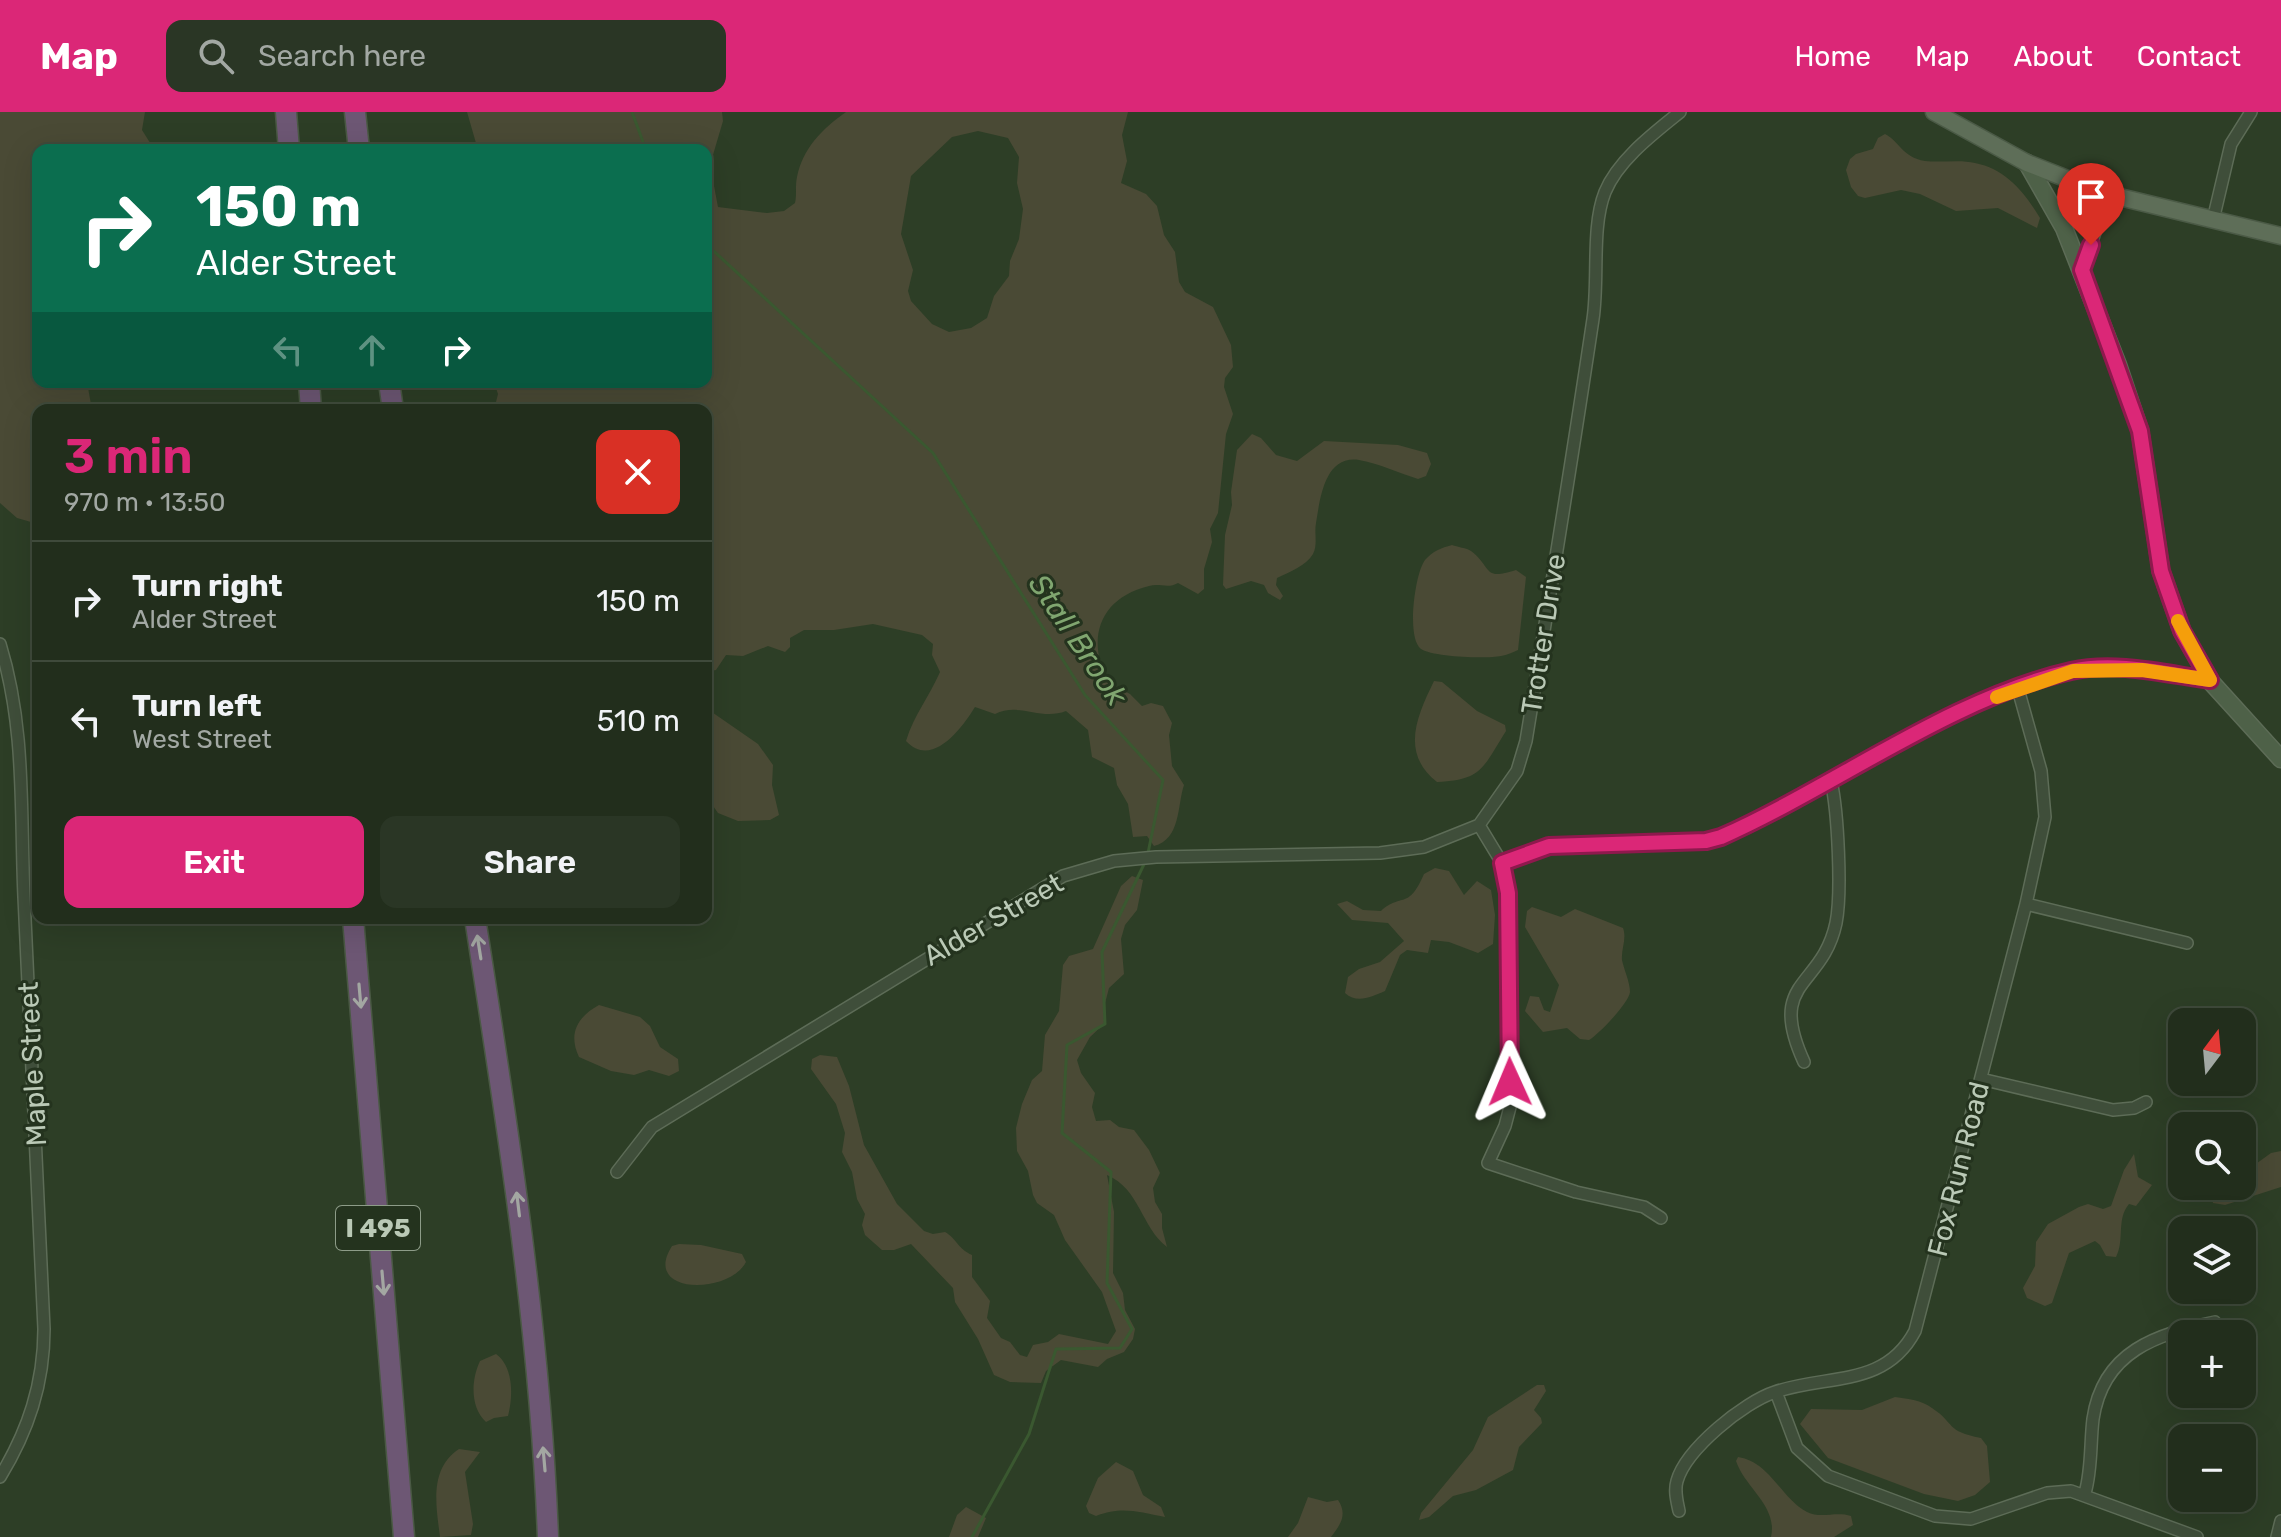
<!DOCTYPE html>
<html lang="en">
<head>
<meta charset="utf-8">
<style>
  body { margin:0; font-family:Rubik,sans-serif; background:#2a3625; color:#f1f3f6; height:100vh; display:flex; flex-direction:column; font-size:30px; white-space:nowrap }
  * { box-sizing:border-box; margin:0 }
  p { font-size:26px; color:#a2a8a3 }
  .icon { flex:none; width:44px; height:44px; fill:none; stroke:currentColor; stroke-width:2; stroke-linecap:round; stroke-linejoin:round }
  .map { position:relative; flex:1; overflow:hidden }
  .sheet { position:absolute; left:32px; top:292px; width:680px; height:520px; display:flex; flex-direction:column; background:#222e1c; border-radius:16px; box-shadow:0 8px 32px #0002,0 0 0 2px #3f4a3b }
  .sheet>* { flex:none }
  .top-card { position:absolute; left:32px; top:32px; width:680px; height:244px; border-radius:16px; box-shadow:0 8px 32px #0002,0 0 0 2px #3f4a3b; background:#0b6e4f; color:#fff; overflow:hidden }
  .needle { width:52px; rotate:16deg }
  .controls { position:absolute; left:2168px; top:896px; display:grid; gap:16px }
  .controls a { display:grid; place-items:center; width:88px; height:88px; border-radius:16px; background:#222e1c; box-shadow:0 8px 32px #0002,0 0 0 2px #3f4a3b; font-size:40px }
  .pin { position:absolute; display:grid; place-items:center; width:68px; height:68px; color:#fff; margin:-82px -34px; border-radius:50% 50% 50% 0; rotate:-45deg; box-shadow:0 0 8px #0007 }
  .pin .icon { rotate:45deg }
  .me { position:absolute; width:88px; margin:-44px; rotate:359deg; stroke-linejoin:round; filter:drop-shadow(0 0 6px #0008) }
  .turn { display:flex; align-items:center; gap:28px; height:168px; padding:0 32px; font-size:36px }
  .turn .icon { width:104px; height:104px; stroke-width:2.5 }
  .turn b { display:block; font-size:56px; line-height:68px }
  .lanes { display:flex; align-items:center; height:76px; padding:0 32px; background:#0003; justify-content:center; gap:40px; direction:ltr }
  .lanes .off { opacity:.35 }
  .round { display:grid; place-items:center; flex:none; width:84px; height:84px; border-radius:16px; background:#2a3625 }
  .head { display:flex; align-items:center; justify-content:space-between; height:136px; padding:0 32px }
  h1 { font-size:48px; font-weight:600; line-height:60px; color:#db2777 }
  .action { display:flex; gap:16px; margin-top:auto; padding:16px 32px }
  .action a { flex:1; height:92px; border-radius:16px; background:#db2777; color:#fff; font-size:32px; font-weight:600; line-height:92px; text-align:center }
  .action a+a { background:#2a3625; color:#f1f3f6 }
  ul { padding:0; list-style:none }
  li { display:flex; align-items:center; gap:24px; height:120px; padding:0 32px; border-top:2px solid #3f4a3b }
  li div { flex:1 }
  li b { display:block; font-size:30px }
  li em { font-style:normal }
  header { display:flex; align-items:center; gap:48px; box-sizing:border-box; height:112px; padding:0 40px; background:#db2777; color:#fff }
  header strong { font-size:38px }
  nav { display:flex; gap:44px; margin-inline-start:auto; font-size:28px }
  .search { width:560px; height:72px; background:#2a3625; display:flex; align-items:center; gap:20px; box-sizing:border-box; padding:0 28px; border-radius:16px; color:#a2a8a3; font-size:30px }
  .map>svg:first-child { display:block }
  .green { fill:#4a4a35; fill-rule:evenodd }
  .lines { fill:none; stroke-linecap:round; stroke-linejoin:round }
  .stream { stroke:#3a5830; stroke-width:3 }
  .street-casing { stroke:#5d6c57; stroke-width:14 }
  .secondary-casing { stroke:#5d6c57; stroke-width:19 }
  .primary-casing { stroke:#4b5a46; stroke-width:19 }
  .highway-casing { stroke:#4a5944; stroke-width:23 }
  .street { stroke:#3f4e3a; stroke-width:11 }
  .secondary { stroke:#4e6148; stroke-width:16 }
  .primary { stroke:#5e6e58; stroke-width:16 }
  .highway { stroke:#6d5774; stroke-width:20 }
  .oneway { stroke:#a3a7a2 }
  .route-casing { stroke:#8e194d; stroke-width:20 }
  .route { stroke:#db2777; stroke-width:14 }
  .slow { stroke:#f59e0b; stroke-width:14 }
  .labels { text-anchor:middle; stroke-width:6; stroke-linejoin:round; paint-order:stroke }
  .shield { fill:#24331e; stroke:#8d9c88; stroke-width:2 }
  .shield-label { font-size:26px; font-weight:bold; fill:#bac9b6 }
  .street-label { font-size:28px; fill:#bac9b6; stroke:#24331e }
  .water-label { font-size:30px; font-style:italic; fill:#80a670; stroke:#24331e }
</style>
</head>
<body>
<header>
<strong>Map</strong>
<div class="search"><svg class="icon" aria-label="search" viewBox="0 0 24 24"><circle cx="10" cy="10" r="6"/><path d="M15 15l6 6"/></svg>Search here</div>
<nav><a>Home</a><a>Map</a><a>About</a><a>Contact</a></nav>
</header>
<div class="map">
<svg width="2281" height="1425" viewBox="0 0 2281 1425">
  <rect width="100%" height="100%" fill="#2d3e26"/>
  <path class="green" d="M0,0H145L142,18L152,34L151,38H38V270H87L92,298H38V412L17,406L0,391Z
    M467,0H722L723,9L710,53L718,95L767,101L784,99L795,91C797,82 795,74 797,65C803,36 822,17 846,0H1128L1122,23L1127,49L1121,71L1146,82L1157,94L1164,123L1175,140L1179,170L1185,180L1213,195L1231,233L1233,255L1225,266L1224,275L1233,302L1226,322L1218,401L1210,417L1212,430L1204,457V477L1198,482L1178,471C1168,477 1160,471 1149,474C1099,486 1086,527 1108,570L1130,582L1142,594L1151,591L1163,594L1172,611L1169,623L1172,654L1184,673C1177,694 1181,727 1154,734L1147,724L1133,725L1128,692L1117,673L1114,656L1092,645L1088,618L1066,599C1041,609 1019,590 995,602L975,595C962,616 932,657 906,629C914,603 929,585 940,560L932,543L933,532L922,523L873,512L834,518H804L790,526V535L785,540L768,534L743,544L726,543L716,558L706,560V298H494L498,282L494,270H706V38H478ZM978,19L1008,26L1019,45L1017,71L1023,97L1019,127L1010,149L1009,164L994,184L987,206L971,216L949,220L932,212L911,189L908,179L913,158L901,122L911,64L952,25Z
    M1885,22C1900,30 1902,45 1925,49C1941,51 1960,47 1975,51C2006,57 2025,81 2040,106L2037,116L1998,96L1956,99L1920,82L1901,78L1865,86L1858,84L1851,75L1846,58L1850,47L1856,42L1873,37L1878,26Z
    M1252,322L1261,326L1276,343L1297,349L1324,329L1398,333L1427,341L1431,352L1426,364L1418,367C1399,361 1378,351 1359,348C1324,343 1320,388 1316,411C1314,422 1318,432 1313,442C1306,454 1289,460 1277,466L1276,473L1283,484L1280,488L1268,481L1264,473L1251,469L1226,477L1223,473L1225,423L1232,393L1231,380L1237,338Z
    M1452,433C1457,435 1467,436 1471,439C1493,456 1482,469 1516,458L1526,465L1518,538C1513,540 1507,543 1501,544C1486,547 1433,545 1421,537C1406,526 1415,461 1425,448C1433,439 1441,436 1452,433Z
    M1434,569L1442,570L1477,599L1505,613L1506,619C1483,655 1483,668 1437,670C1400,641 1417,604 1434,569Z
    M706,596L758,632L773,653L772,673L779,703L770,708L738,709L718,701L706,684Z
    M1435,756L1449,759L1464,783L1477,769L1491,778L1495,803L1493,832L1478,841L1449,830L1431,828L1428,841L1407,838L1400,843L1385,879C1371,885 1357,892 1345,881L1348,865L1359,857L1380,850L1404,829L1388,811L1352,808L1337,792L1347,789L1363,798L1381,799C1402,780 1408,799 1424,762Z
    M1132,764L1143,768L1137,798L1125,813L1121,827L1124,862L1109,876L1104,895L1105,911L1090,925L1077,948L1081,961L1095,981L1092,995L1096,1009L1110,1008L1119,1015L1134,1018L1149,1038L1160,1061L1153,1076L1155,1090L1162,1102V1116L1167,1135C1141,1115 1140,1077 1107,1063L1114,1100L1113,1161L1123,1181L1125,1198L1135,1217L1133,1227L1124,1240L1107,1247L1098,1255L1061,1248L1046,1259L1041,1271L1010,1270L994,1263L978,1227L955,1190L953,1176L911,1132L894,1138H882L865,1123L862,1113L865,1102L857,1087L852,1060L842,1040L845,1021L836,992L811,957L812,947L820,943L837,945L849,974L864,1033L897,1092L924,1119L933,1122L945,1120C957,1127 957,1136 972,1143V1165L990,1189L987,1206L1001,1226L1010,1230L1020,1243L1027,1245L1033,1233L1048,1230L1059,1222L1108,1232L1116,1219L1102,1180L1065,1128L1054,1103L1037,1091L1033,1083L1028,1059L1017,1039L1016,1016L1022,992L1032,968L1042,959L1045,923L1059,899L1063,853L1069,844L1093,837L1121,774Z
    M1532,795L1561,805L1575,797L1623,816C1627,827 1621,837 1622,848C1624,858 1630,870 1630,880C1629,891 1598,923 1589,928L1580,927L1567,916L1543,920L1525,899L1530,884L1539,885L1544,898L1550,900L1559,873L1525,815L1527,799Z
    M599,893L640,905L650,914L660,935L678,947L679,959L669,964L649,958L634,963L611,959L579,945C568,922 577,905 599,893Z
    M2281,1039V1075L2225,1093L2213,1091L2210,1079L2220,1074H2242V1062L2271,1041Z
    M2134,1042L2138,1065L2152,1073L2136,1094L2129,1092C2116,1107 2125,1128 2116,1145L2106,1144L2100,1133L2095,1129L2069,1141L2052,1191L2045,1194L2027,1186L2023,1176L2035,1154L2036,1130L2048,1112L2079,1095L2088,1092L2103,1097L2111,1094L2124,1058Z
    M679,1132L701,1133L742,1142L746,1150C729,1183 641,1183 672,1134Z
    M496,1242C514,1255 513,1285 508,1304L494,1306L486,1310C470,1295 471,1268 480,1249Z
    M1537,1273H1544L1546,1279L1534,1298L1541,1306L1542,1311L1519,1335L1513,1358L1476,1378L1453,1384L1429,1405L1419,1408L1421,1401L1473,1338L1488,1305Z
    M1895,1285C1909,1287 1921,1288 1932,1296C1956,1312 1945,1319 1981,1326L1987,1334L1990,1370L1975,1383L1958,1389L1924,1382L1828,1346L1800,1312L1811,1297L1862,1298Z
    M459,1337L480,1340L465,1360L473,1412L471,1423L440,1425C436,1393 429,1357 459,1337Z
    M1738,1345C1770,1350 1781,1386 1807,1400C1821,1407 1836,1399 1851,1404L1853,1413L1834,1425H1771C1778,1394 1745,1376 1736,1349Z
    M1116,1350L1133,1359L1143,1383L1161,1395L1165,1405C1138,1400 1122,1394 1096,1404L1089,1401L1086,1394L1098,1366Z
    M1308,1385L1327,1390L1338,1388C1348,1403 1340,1413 1331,1425H1288L1298,1411Z
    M966,1395L986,1406L978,1425H949L957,1403Z"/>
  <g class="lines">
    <path class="stream" d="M632,0L646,38
      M706,132L933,341L1085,583L1163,668L1148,741
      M972,1425L1029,1322L1056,1237L1120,1236L1132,1217L1107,1171L1111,1060L1062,1021L1067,933L1105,912L1102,840L1146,748"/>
    <g class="street-casing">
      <path id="street" d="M2213,108L2231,32L2251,0
        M2082,158L2108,83
        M0,532C26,617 20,698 24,785C30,929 37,1073 44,1217C44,1272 28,1319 0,1365
        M1502,751L1549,734L1706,729L1721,725C1833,675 1952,586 2071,559C2116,549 2166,562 2210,568
        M2026,792L2187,831
        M1804,950C1766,867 1822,877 1836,811C1842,781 1838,700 1831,669
        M1981,967L2113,998L2134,996L2146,990
        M617,1060L652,1015L1063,764L1114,749L1156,745L1380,741L1424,735L1479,713
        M1661,1106L1644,1095L1576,1080L1488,1051L1505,1014L1510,995L1508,781L1502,751L1479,713L1517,659L1526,629C1549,489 1572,348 1593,207C1599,168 1591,115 1605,80C1618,48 1654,21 1680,0
        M1776,1280L1797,1336L1828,1364L1935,1404L1971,1407L2047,1381L2071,1379L2197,1425
        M2085,1381C2092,1357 2090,1332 2093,1307C2103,1239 2157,1222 2215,1210
        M1679,1399C1677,1389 1674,1379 1677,1369C1686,1337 1744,1290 1775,1280C1827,1262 1885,1276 1915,1219L2026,792L2045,705L2041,659L2018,577
        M2277,1425L2281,1409"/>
    </g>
    <g class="secondary-casing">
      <path id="secondary" d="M2027,51L2064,116L2118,253L2140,319L2161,459L2182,519L2211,570L2281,647"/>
    </g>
    <g class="primary-casing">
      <path id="primary" d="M1934,0L2027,51L2103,81L2281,124"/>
    </g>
    <g class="highway-casing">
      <path id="highway" d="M286,0L289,38
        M355,0L359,38
        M309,270L311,298
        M389,270L393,298
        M353,806L404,1425
        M475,806C507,1011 540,1217 548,1425"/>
    </g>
    <use href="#street" class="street"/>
    <use href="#secondary" class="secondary"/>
    <use href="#primary" class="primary"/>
    <use href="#highway" class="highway"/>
  </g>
  <defs><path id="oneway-shaft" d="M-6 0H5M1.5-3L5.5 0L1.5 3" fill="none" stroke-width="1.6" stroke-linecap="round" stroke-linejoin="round" transform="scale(2)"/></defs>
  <g class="oneway">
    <use href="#oneway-shaft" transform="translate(479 835) rotate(-99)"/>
    <use href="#oneway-shaft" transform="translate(360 884) rotate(85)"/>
    <use href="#oneway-shaft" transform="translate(518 1092) rotate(-97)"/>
    <use href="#oneway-shaft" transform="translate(383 1171) rotate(85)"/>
    <use href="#oneway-shaft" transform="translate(544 1347) rotate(-95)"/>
  </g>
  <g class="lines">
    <g class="route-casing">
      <path id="route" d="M1510,970L1508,781L1502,751L1549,734L1706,729L1721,725C1834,675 1951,586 2071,559C2116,549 2166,562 2210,568L2182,519L2161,459L2140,319L2082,158L2091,133"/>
    </g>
    <use href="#route" class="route"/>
    <path class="slow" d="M1997,585L2073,559L2142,558L2210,568L2178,509"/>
  </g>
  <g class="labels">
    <rect class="shield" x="336" y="1094" width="84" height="44" rx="6"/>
    <g class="shield-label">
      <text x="378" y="1125">I 495</text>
    </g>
    <g class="street-label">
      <text transform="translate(1543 522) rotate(-81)" y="10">Trotter Drive</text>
      <text transform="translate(993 807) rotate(-30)" y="10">Alder Street</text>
      <text transform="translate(32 952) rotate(-93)" y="10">Maple Street</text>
      <text transform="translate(1958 1057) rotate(-76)" y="10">Fox Run Road</text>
    </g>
    <g class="water-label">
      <text transform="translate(1078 528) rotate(56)" y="10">Stall Brook</text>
    </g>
  </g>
</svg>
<div class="controls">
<a><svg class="needle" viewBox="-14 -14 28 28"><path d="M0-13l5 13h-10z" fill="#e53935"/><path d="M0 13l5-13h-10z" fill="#a2a8a3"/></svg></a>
<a><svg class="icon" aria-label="search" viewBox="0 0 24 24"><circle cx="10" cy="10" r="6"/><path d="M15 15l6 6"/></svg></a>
<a><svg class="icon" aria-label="layers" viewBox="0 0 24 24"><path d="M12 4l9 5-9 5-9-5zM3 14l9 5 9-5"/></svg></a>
<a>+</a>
<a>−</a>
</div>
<div class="pin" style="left:2091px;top:133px;background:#d93025"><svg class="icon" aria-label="arrive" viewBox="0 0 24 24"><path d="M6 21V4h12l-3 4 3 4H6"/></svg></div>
<svg class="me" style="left:1510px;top:970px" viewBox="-20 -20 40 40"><path d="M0-17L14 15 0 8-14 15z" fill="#db2777" stroke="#fff" stroke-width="4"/></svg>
<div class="top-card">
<div class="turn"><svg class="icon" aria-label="right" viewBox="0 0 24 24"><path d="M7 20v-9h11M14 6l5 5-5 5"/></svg><div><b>150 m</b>Alder Street</div></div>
<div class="lanes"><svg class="icon off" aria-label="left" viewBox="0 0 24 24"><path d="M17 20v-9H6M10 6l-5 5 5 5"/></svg><svg class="icon off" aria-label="ahead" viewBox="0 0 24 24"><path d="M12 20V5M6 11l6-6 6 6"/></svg><svg class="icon" aria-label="right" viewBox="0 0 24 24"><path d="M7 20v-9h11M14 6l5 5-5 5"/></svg></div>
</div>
<section class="sheet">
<div class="head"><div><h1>3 min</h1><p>970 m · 13:50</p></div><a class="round" style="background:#d93025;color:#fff"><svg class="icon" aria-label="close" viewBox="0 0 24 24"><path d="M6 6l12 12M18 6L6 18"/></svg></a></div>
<ul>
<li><svg class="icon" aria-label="right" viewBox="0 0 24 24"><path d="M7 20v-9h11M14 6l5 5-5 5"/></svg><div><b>Turn right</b><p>Alder Street</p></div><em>150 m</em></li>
<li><svg class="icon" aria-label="left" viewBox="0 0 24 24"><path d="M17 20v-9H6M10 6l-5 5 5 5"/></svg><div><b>Turn left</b><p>West Street</p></div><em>510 m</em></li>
</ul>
<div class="action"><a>Exit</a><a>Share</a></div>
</section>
</div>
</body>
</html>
